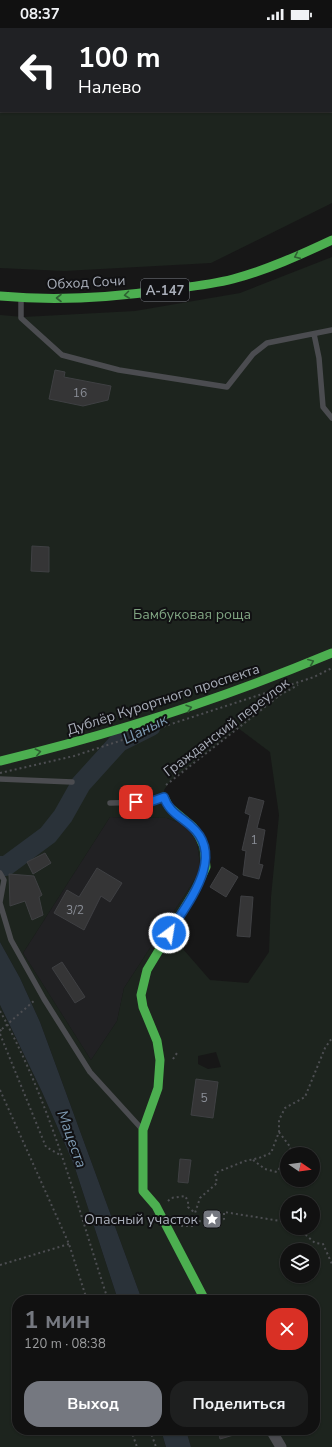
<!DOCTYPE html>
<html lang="ru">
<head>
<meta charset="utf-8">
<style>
  body { margin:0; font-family:"Nunito Sans",sans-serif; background:#1e1f1f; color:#f1f3f6; height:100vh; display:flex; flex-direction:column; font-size:15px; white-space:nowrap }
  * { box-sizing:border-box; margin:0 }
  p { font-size:13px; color:#9c9d9f }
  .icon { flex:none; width:22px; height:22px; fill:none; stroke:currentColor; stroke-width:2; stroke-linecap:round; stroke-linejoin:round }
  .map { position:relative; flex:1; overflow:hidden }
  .side { position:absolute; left:12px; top:1267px; width:308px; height:140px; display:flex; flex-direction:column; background:#111; border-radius:16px; box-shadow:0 1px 3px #0004,0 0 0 1px #303131 }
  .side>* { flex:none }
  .guide { position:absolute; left:0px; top:0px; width:332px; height:84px; box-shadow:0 1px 3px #0004,0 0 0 1px #303131; background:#202124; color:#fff; overflow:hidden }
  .needle { width:26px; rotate:103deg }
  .tools { position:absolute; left:280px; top:1119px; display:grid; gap:8px }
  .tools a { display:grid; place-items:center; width:40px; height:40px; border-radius:50%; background:#111; box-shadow:0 1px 3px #0004,0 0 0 1px #303131; font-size:20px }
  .pin { position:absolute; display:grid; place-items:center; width:34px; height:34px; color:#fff; margin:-17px; border-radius:8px; box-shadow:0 2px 6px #0006 }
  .me { position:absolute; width:44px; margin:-22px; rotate:31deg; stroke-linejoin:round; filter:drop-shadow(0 0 3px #0008) }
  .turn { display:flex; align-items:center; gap:14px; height:84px; padding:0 12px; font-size:18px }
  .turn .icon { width:52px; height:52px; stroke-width:2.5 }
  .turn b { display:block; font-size:28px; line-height:34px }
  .round { display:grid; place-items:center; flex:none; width:42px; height:42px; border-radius:16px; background:#1e1f1f }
  .head { display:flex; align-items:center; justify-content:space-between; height:68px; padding:0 12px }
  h1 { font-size:24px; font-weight:700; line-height:30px; color:#757880 }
  .button { display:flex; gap:8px; margin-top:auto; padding:8px 12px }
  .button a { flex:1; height:46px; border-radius:16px; background:#757880; color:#fff; font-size:16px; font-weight:700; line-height:46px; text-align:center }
  .button a+a { background:#1e1f1f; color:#f1f3f6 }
  .status { display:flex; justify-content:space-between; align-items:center; height:28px; padding:0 20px; background:#111; direction:ltr }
  .status svg { height:11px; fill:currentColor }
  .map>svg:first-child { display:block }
  .built { fill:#212123 }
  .green { fill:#1d241e; fill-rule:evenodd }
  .water { fill:#2a3239 }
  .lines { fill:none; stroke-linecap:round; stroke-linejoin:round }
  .river { stroke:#2a3239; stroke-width:20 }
  .building { fill:#353536; stroke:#3f4043 }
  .path { stroke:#4d4e52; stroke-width:2; stroke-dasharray:2 3; stroke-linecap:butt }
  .lane { stroke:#4b4c50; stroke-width:5.5 }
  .street { stroke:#4b4c50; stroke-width:11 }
  .fast { stroke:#4caf50; stroke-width:9 }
  .path-bridge { stroke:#4d4e52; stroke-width:2; stroke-dasharray:2 3; stroke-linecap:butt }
  .oneway { stroke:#2e6032 }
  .route-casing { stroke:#114b97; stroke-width:10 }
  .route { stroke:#1a73e8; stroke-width:7 }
  .labels { text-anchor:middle; stroke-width:4; stroke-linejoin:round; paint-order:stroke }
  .number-label { font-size:12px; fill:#8b8f98 }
  .shield { fill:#111113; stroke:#7b7e86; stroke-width:1 }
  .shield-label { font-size:13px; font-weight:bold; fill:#a8adb8 }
  .street-label { font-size:14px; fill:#a8adb8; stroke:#111113 }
  .park-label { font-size:14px; fill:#7fa381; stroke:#111113 }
  .poi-label { font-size:14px; fill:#a8adb8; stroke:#111113; text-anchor:end }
  .water-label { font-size:15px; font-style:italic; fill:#7f9bb3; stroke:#111113 }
</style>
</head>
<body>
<div class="status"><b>08:37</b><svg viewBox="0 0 49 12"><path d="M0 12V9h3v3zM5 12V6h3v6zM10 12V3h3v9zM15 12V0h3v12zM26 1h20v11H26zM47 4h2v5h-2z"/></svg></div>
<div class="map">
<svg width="332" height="1419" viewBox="0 0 332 1419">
  <rect width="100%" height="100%" fill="#171717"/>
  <path class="built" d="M110,789L167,790L182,796L196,809L201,842L124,960L117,993L91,1032L23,925Z"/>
  <path class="green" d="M0,0H332V175L211,235L64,243L0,240ZM1,1H331V83H1Z
    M332,229V1419H191L186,1402H315V1272H142L40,994L20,950L0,914V287L23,289L135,283L240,265ZM238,700L270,724L279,787L271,869L269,924L248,955L210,952L169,905C188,874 224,834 193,799C185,790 174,783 165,774L164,762L171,752ZM110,789L167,790L182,796L196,809L201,842L124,960L117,993L91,1032L23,925ZM216,1024L221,1039L208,1041L198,1036V1028ZM287,1126H313V1152H287ZM287,1174H313V1200H287ZM287,1222H313V1248H287Z
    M0,977L42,1064L74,1137L118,1272H17V1402H161L166,1419H0Z"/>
  <path class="water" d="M0,914L20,950L40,994L142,1272H118L74,1137L42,1064L0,977Z
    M161,1402H186L191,1419H166Z"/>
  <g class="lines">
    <path class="river" d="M0,838H6L48,807L63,788L81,756L119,714L151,698"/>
  </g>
  <path class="building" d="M55,342L65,344L64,349L111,358L108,372L83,378L49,371Z
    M32,518L49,519V544L31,543Z
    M249,769L264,773L257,800L265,802L259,836L263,837L259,851L243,847L246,823L242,822L250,787L245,785Z
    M45,825L51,835L33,846L27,834Z
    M222,839L238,849L226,869L210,859Z
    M97,840L122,855L110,874L101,868L84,902L54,885L67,862L79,869Z
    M9,846L34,848L42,867L39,869L43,887L32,892L25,873L10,878Z
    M241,868L253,869L250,909L237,908Z
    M62,934L85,969L75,975L52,940Z
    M196,1051L218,1054L213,1090L191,1087Z
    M180,1131L191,1132L188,1155L178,1154Z
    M218,1402H244V1404L220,1411Z"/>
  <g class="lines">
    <path class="path" d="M166,757L280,667L298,657
      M0,983C50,1073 76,1174 108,1272
      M0,1003L2,1001
      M0,1006L46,1119L60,1127
      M173,1031L177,1025
      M0,1062L69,1216L87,1272
      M279,1104L291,1120L288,1126
      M253,1132L265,1141L277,1144L287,1129
      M168,1173L171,1170L185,1168L188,1173V1179L195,1185L200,1170L217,1155L215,1145L245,1133L259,1130L271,1125L279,1104V1092L285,1080L305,1069L325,1020L332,1010
      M181,1198H193L198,1193L214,1195L224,1191V1184L287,1194
      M298,1200L315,1215L323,1216L332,1236
      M0,1237L69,1216
      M131,1402L137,1419
      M150,1402L156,1419"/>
    <path class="lane" d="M21,274V290L62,327L119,342L227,359L253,326L267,315L332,302
      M314,306L319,330L323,379L332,390
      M0,751L72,754
      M110,775L150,774L164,769
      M0,845L4,852L0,874
      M0,875L11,912L44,971L90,1044L141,1100"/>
    <path class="street" d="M271,1402L281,1419"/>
    <path class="fast" d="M0,268C55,273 109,270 164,262C187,259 210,257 233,251C267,242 300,227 332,212
      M0,733C114,706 224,670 332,625
      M164,769L169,779L193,799L199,808L204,819L206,839L196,861L147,942L141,967L143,979L157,1013L160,1032L158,1060L143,1102V1163L156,1178L205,1272"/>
    <path class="path-bridge" d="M0,745L74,728L314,649L332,640
      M2,1001L35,972"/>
  </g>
  <defs><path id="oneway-chevron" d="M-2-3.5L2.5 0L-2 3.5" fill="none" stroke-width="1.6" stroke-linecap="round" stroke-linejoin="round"/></defs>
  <g class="oneway">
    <use href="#oneway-chevron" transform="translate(297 228) rotate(156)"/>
    <use href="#oneway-chevron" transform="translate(127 267) rotate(173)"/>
    <use href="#oneway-chevron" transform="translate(59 270) rotate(180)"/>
    <use href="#oneway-chevron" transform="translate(311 634) rotate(-23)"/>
    <use href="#oneway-chevron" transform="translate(189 680) rotate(-17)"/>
    <use href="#oneway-chevron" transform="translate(38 724) rotate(-13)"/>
  </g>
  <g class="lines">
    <g class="route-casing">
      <path id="route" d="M136,774H150L164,769C168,783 181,789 191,798C227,829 187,875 169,905"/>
    </g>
    <use href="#route" class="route"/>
  </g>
  <defs>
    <g id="sight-square" transform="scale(1)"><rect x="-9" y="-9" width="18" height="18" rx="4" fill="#757880" stroke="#111113"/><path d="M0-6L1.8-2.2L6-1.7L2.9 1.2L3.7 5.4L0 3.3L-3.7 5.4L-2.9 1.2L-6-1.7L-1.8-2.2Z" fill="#fff"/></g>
  </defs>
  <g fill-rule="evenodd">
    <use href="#sight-square" x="212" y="1191"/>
  </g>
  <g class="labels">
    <g class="number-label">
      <text x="80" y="369">16</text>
      <text x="254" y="816">1</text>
      <text x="75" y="886">3/2</text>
      <text x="204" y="1074">5</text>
    </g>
    <rect class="shield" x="141" y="251" width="48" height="22" rx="3"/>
    <g class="shield-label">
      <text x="165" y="267">А-147</text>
    </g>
    <g class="street-label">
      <text transform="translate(86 254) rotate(-3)" y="5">Обход Сочи</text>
      <text transform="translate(163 671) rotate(-18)" y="5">Дублёр Курортного проспекта</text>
      <text transform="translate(226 699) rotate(-37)" y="5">Гражданский переулок</text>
    </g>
    <g class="park-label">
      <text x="192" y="591">Бамбуковая роща</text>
    </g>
    <g class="poi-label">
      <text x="198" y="1196">Опасный участок</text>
    </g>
    <g class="water-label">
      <text transform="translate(145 701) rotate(-27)" y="5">Цанык</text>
      <text transform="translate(72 1111) rotate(70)" y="5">Мацеста</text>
    </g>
  </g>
</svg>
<div class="tools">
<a><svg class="needle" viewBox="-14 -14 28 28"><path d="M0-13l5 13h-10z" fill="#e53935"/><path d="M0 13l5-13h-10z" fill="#9c9d9f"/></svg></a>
<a><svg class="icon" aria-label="sound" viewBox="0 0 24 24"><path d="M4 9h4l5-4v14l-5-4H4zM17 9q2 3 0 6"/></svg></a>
<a><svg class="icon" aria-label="layers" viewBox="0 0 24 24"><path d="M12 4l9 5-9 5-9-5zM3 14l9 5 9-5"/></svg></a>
</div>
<div class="pin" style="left:136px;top:774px;background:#d93025"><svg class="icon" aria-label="arrive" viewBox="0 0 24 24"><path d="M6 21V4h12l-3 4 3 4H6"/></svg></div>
<svg class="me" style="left:169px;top:905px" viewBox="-20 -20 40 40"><circle r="17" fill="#1a73e8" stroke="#fff" stroke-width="3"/><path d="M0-11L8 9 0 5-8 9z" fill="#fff"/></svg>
<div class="guide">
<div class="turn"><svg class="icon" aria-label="left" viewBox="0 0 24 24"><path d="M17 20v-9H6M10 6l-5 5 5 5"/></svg><div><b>100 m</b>Налево</div></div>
</div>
<section class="side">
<div class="head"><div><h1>1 мин</h1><p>120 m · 08:38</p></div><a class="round" style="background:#d93025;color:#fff"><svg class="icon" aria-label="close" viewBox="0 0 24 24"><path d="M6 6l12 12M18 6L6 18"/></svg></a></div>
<div class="button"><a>Выход</a><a>Поделиться</a></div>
</section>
</div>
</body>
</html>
